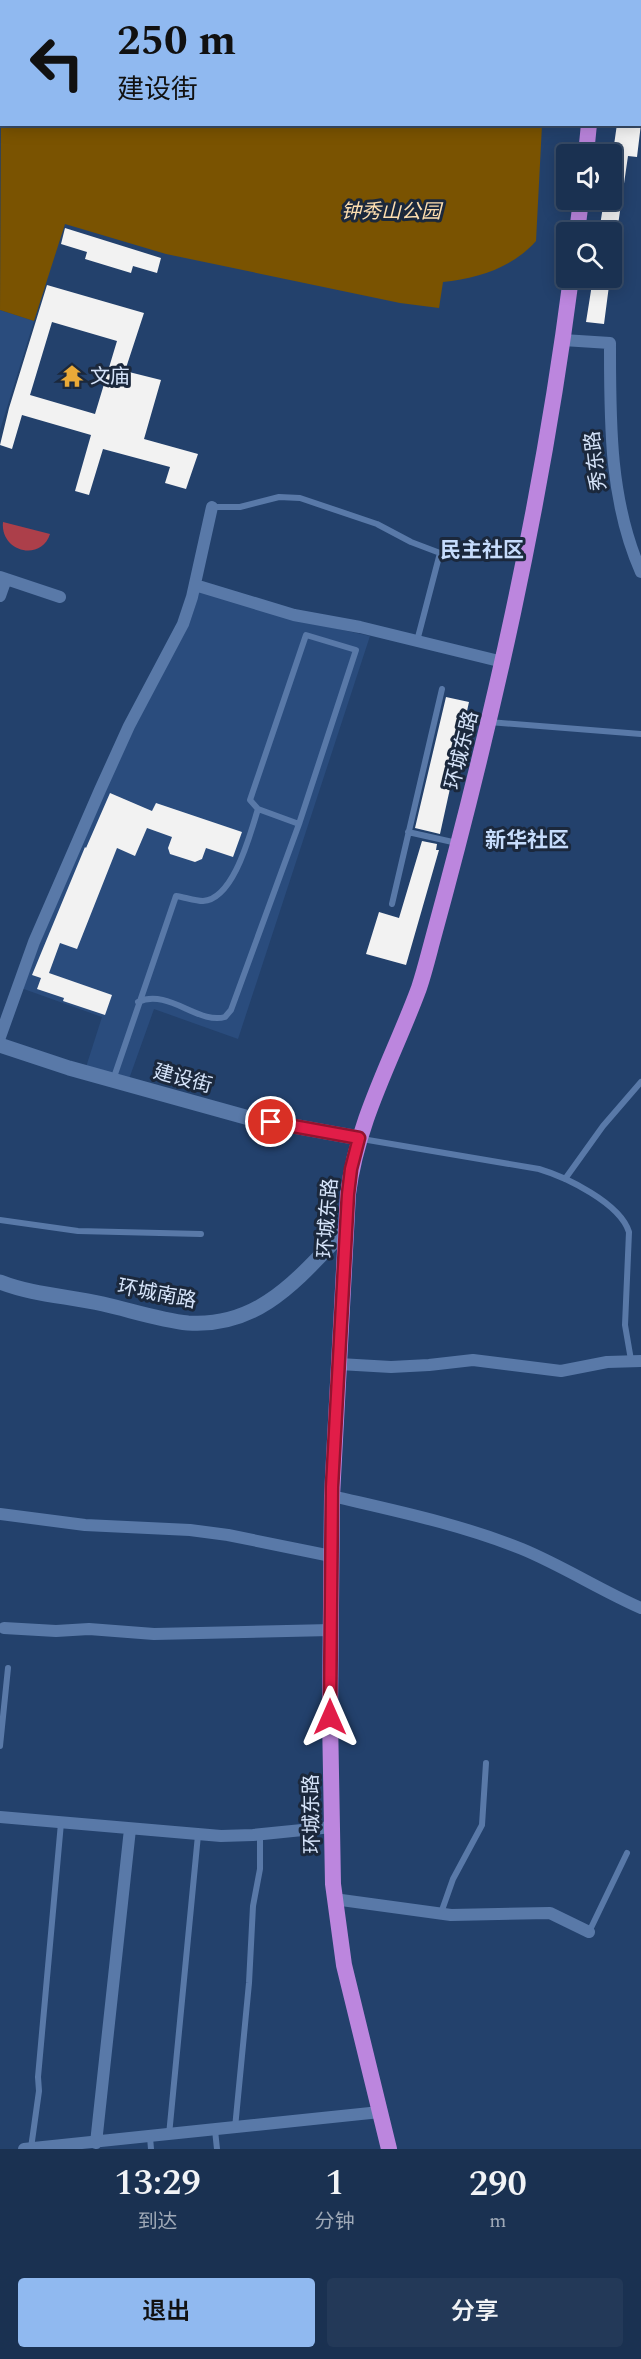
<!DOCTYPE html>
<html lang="zh">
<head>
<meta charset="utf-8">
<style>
  body { margin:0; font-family:Spectral,"Noto Sans SC",serif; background:#233958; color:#f1f3f6; height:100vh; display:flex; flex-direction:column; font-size:22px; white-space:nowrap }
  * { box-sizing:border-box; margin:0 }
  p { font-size:20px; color:#9fa9b7 }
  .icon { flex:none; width:33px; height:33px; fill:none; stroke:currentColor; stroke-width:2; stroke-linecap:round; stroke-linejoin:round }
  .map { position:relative; height:2149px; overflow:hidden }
  .drawer { display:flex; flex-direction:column; background:#1a3151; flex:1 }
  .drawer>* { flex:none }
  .hud { position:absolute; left:0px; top:0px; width:642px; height:126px; box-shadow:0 3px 15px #0003,0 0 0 2px #384c68; background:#90b9f0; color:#111; overflow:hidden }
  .buttons { position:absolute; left:556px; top:144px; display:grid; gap:12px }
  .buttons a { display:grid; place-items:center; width:66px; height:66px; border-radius:6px; background:#1a3151; box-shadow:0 3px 15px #0003,0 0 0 2px #384c68; font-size:30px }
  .pin { position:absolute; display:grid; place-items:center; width:51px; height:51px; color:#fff; margin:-26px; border:3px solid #fff; border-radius:50%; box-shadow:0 2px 6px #0007 }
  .me { position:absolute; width:66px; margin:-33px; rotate:0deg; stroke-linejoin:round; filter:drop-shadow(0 0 4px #0008) }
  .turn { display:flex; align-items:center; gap:21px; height:126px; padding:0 18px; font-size:27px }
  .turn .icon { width:78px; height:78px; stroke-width:2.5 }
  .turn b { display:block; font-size:42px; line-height:51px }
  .eta { display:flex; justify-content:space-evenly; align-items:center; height:102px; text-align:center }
  .eta b { font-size:36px; font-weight:600; line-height:42px }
  .action { display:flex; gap:12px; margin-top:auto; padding:12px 18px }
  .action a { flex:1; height:69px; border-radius:6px; background:#90b9f0; color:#111; font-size:24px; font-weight:600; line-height:69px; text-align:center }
  .action a+a { background:#233958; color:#f1f3f6 }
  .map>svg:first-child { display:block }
  .built { fill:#2a4c7d }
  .green { fill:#7a5301 }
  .water { fill:#ac3f4a }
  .building { fill:#f2f2f2; fill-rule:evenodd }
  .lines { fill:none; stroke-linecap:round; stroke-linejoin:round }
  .service { stroke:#5979a8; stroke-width:6 }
  .minor { stroke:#5979a8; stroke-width:12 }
  .tertiary { stroke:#5979a8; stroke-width:15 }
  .trunk { stroke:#bc86de; stroke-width:16 }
  .route-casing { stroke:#92132f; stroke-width:15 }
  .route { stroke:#e11d48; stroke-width:10 }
  .labels { text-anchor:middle; stroke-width:6; stroke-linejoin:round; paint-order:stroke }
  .park-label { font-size:20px; font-style:italic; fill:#fddeb0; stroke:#1b283c }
  .poi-label { font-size:20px; fill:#d6e4fa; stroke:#1b283c; text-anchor:start }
  .street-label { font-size:20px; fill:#d6e4fa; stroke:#1b283c }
  .neighbourhood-label { font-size:21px; font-weight:bold; fill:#c6dcfc; stroke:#1b283c }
</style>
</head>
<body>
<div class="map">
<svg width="641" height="2149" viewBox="0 0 641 2149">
  <rect width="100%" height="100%" fill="#23416c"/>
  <path class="built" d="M0,310L34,321L0,430Z
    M198,589L302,621L370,636L238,1039L154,1009L129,1079L86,1067L102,1017L21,988L118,757L162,676Z"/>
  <path class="green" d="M258,0H444L448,1H256Z
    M1,112L2,124L542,125L536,241C512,268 478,278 443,282L439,308L400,303L166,254L65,224L34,321L0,310Z"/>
  <path class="water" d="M3,522L50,534C41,562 0,552 3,522Z"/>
  <path class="building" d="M617,124H641L637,157L628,156L617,232H599L604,200H612V159Z
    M65,228L161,258L157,273L133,266L131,273L85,259L87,252L61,244Z
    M593,278H610L604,324L586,322Z
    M47,285L144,313L125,371L161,380L144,439L198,454L186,489L165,483L170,467L103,449L89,495L75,491L91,435L22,415L12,449L0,445L9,408ZM52,322L117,341L95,414L30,395Z
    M446,697L469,702L440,834L415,828Z
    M110,793L152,811L156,803L242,832L233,857L206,848L202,859L195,862L170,854L168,848L172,837L147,828L135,856L117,848L77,949L60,943L49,973L112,995L105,1015L63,1001L64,998L37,989L41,978L32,975L85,847L86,848Z
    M422,841L437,844L436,850H439L406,965L366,954L379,912L399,918Z"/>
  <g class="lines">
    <path class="service" d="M212,507H240L279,497L300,498L377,524L411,542L440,553L417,641
      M489,722L641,734
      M408,832L457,843
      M392,904L442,689
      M138,1002C168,988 199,1025 225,1017L231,1010L299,824L258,809L250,800L306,635L356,650L299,824
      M113,1080L176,896C184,897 195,901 203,901C234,899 250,834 258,809
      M362,1139L539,1169C566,1177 620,1203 629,1232L625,1325L631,1360
      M565,1179L603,1126L641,1082
      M0,1220L78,1231L201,1234
      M0,1746L8,1668
      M441,1913L453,1879L482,1825L486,1763
      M589,1932L627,1853
      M235,2128L249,1983L253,1906L260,1869V1834
      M215,2130L217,2149
      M169,2135L198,1835
      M150,2137L151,2149
      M31,2148L39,2091L38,2077L61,1823"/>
    <path class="minor" d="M563,340L610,343C610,420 609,500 641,572
      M0,577L60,597
      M195,585L294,615L360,627L503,662
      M0,596L6,579
      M0,1037L34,942L100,790L129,726L183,624L192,597L212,507
      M339,1364L391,1367L429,1365L473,1360L561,1371L607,1362L641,1361
      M332,1496C396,1511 460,1524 522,1549C563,1566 600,1590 641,1608
      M0,1514L85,1525L190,1530L228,1535L331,1556
      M4,1628L56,1631L89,1629L154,1634L331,1630
      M0,1817L221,1836L253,1835L332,1827
      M334,1899L451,1915L550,1913L589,1932
      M96,2143L130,1829
      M24,2149L380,2112"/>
    <path class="tertiary" d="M0,1045L69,1068L249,1118L359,1138
      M0,1282C33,1295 68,1296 103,1304C130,1310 160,1320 188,1323C261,1328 300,1276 346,1229"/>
    <path class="trunk" d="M523,0L524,2
      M607,0L608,2
      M559,2L560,0
      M640,19L641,20
      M640,42L641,43
      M586,154L589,124
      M577,232L581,200
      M389,2149L344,1965L333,1884L330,1717L332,1496L348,1194C357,1120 394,1056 419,988C424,973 428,957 432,942C492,723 542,503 571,278"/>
  </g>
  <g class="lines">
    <g class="route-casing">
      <path id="route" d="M271,1122L359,1138L351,1169L348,1194L332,1487L330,1717"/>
    </g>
    <use href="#route" class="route"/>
  </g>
  <defs>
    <g id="temple-bare" transform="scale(1.8)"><path d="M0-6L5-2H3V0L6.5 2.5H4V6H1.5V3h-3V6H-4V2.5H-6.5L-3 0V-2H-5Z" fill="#eaaa38" stroke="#1b283c" stroke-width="2.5" paint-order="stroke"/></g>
  </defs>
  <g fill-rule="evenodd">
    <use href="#temple-bare" x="72" y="376"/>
  </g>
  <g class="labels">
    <g class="park-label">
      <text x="391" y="218">钟秀山公园</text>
    </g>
    <g class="poi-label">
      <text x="90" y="383">文庙</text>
    </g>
    <g class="street-label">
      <text transform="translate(595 461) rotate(-97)" y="7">秀东路</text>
      <text transform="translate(461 750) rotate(-76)" y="7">环城东路</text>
      <text transform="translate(183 1078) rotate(15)" y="7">建设街</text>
      <text transform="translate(327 1218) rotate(-86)" y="7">环城东路</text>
      <text transform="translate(157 1293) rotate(11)" y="7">环城南路</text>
      <text transform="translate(311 1814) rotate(-91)" y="7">环城东路</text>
    </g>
    <g class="neighbourhood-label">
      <text x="482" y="557">民主社区</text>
      <text x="527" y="847">新华社区</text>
    </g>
  </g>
</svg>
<div class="buttons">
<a><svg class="icon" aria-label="sound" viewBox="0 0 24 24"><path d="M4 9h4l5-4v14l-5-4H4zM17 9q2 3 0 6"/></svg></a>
<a><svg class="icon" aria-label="search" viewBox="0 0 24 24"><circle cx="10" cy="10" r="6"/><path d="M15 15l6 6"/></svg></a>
</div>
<div class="pin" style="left:271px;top:1122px;background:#d93025"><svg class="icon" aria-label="arrive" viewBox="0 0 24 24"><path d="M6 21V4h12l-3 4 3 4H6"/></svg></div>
<svg class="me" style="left:330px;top:1717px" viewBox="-20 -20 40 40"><path d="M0-17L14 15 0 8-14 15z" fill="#e11d48" stroke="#fff" stroke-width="4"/></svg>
<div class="hud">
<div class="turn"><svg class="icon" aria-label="left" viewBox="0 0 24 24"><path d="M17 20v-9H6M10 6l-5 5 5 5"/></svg><div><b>250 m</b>建设街</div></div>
</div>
</div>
<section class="drawer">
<div class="eta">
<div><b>13:29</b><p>到达</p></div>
<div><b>1</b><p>分钟</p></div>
<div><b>290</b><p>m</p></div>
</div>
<div class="action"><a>退出</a><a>分享</a></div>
</section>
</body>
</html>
